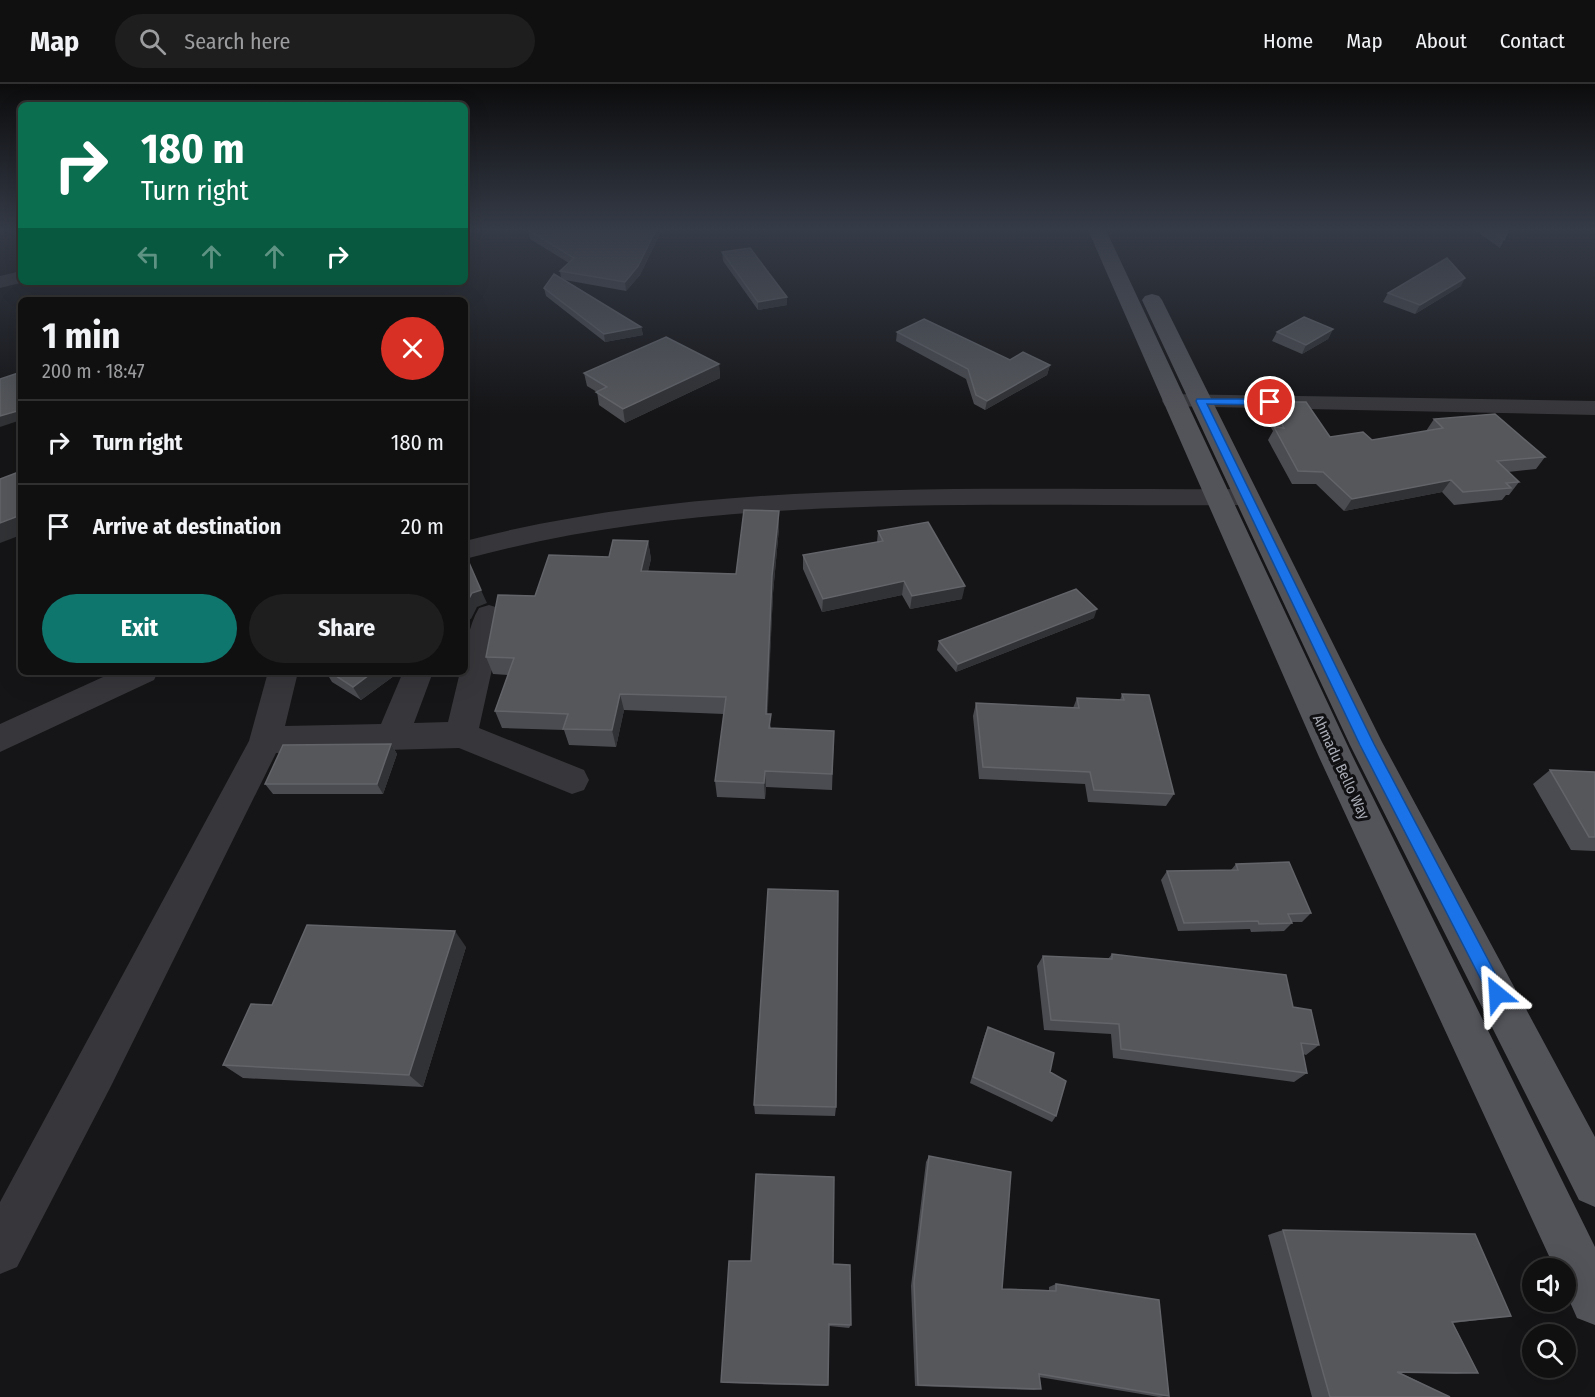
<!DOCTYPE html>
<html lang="en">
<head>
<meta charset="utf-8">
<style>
  body { margin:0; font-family:"Fira Sans Condensed",sans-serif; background:#1e1e1f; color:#f1f3f6; height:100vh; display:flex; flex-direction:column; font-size:22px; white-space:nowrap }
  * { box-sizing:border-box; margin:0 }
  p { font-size:20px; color:#9c9d9f }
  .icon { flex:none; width:33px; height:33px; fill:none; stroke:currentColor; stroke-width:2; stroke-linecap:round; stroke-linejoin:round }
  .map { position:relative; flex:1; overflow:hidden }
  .panel { position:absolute; left:18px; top:213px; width:450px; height:378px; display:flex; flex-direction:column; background:#101011; border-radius:9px; box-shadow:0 6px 24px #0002,0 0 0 2px #303031 }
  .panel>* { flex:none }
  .top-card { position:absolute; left:18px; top:18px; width:450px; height:183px; border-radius:9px; box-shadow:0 6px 24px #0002,0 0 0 2px #303031; background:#0b6e4f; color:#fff; overflow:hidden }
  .buttons { position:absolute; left:1522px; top:1174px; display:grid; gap:12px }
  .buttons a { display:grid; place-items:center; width:54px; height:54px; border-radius:50%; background:#101011; box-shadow:0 6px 24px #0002,0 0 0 2px #303031; font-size:30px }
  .pin { position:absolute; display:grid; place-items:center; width:51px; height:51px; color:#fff; margin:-26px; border:3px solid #fff; border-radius:50%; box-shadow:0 2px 6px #0007 }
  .me { position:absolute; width:66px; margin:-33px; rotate:333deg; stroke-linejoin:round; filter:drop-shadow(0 0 4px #0008) }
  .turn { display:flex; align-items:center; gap:21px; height:126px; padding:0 24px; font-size:27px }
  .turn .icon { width:78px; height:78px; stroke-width:2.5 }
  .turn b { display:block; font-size:42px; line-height:51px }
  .lanes { display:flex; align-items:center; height:57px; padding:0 24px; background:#0003; justify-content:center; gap:30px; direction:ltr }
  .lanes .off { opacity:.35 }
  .round { display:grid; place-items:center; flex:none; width:63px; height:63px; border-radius:32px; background:#1e1e1f }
  .summary { display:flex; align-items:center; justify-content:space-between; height:102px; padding:0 24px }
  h1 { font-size:36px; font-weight:700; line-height:45px }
  .primary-button { display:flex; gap:12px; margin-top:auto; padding:12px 24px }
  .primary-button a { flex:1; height:69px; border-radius:36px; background:#0f766e; color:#fff; font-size:24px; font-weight:700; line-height:69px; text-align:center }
  .primary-button a+a { background:#1e1e1f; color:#f1f3f6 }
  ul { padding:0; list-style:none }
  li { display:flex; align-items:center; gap:18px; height:84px; padding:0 24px; border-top:2px solid #303031 }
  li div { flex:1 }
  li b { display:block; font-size:22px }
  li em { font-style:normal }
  header { display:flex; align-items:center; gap:36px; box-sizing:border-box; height:84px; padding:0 30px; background:#101011; border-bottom:2px solid #303031 }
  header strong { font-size:28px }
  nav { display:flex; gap:33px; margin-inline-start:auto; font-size:21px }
  .search { width:420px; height:54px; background:#1e1e1f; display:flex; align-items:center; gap:15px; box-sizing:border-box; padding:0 21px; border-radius:33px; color:#9c9d9f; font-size:22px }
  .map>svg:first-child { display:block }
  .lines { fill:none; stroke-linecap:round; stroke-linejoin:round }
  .minor { fill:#37373b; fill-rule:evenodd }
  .major { fill:#53545a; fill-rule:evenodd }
  .wall { fill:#4b4c51 }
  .shaded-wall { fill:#313235 }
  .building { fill:#55575b; stroke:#626469; stroke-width:1.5 }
  .route { fill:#1a73e8; stroke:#114b97; stroke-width:1.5 }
  .labels { text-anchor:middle; stroke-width:6; stroke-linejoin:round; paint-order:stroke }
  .street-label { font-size:15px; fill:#a9acb5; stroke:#101012 }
</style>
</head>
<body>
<header>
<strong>Map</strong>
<div class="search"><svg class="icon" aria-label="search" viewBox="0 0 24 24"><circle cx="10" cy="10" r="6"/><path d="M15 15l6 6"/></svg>Search here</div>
<nav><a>Home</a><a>Map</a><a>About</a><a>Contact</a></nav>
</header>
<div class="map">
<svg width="1595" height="1313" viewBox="0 0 1595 1313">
  <rect width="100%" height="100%" fill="#151517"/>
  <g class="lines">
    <path class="minor" d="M21,187V198H24L0,204V192Z
      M1173,310L1595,317V331L1165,322L1162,317L1165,312Z
      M1246,405L1255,407L1259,413L1255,419L1246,421C989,423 715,407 465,475V457C714,392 991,407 1246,405Z
      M489,521L499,524L504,531L479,644L584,686L589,696L584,706L572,710L459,664L276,669L111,1002L17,1183L0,1190V1118L249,657L268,588H298L285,642L381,640L403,588H433L414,639L448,638L460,588H465C465,567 468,542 479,524Z
      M114,588H158L154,596L0,668V640Z"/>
    <path class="major" d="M1088,146H1106L1353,673L1595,1163V1241L1577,1234L1566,1209V1185H1555L1319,673Z
      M1152,210L1159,212L1162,216L1382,658L1595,1053V1123L1579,1116L1350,661L1142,216L1145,212Z"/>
  </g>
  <path class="wall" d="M528,146H662L640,191L626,207L565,196L641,243L643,251L605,258L546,212L544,204L561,194L560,187L569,179L530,155Z
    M1475,146H1509L1500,164Z
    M722,168L787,213V221L758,226L723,177Z
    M1461,202L1415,230L1383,218L1388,209Z
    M1333,245L1328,255L1302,270L1272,257L1277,248Z
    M897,248L1010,276L1050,281L1047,291L985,326L974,320L966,295L896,257Z
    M719,280L720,294L625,339L599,321L597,308L587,302L584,289Z
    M1269,318L1330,353L1372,356L1426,347L1434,335L1545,373L1536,385L1508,388L1519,398L1509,411H1506L1502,416L1454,421L1442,408L1344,427L1316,400H1292L1268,356L1273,347L1263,330Z
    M779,427V444L773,509L767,630L771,644L834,647L832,706L766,703L765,715L717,713L715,697L724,630L624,626L616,663L569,661L564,646L502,644L495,627L508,591L493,590L486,573L535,512L609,473L648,457L651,475L648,487L736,490Z
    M878,447L962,515L910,525L902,511L822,528L803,485V471L877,458Z
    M1094,534L956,588L937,566L939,557Z
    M326,588H397L398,589L361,616L332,598Z
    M1122,610L1174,710L1166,722L1088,718L1085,700L979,695L973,632L976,619L1073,624L1077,614L1120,616Z
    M391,660L397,670L383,710H273L265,700Z
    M1550,686L1595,688V767L1571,766L1533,700Z
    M1236,780L1311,829L1302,838H1291L1292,839L1284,847L1251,848L1250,845L1178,847L1161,796L1167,787L1231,786Z
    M466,863L423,1003L243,994L223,981L272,921Z
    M1112,870L1293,923L1319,961L1306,971L1303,970L1307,989L1294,998L1113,974L1111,950L1044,946L1037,882L1043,872L1108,875Z
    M988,943L1050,988L1056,1032L1052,1038L970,999L985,950Z
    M754,1021L836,1023L835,1032L755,1030Z
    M929,1072L1002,1205L1049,1206V1203L1056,1200L1169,1312L1159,1313L1039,1293L1041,1305L1034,1306L915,1302L911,1202L926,1078Z
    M1283,1146L1511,1232L1453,1239L1478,1289L1456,1290L1401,1289L1450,1313H1312L1268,1151Z
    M833,1180L851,1241L849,1244L829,1242L828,1301L827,1302L723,1299L721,1298Z"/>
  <path class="shaded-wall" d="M656,146H662L640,191L626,207L625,198Z
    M1465,194L1461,202L1415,230L1420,221Z
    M787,213V221L758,226V218Z
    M641,243L643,251L605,258L604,250Z
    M1333,245L1328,255L1302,270L1306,261Z
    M719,280L720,294L625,339L623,325Z
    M1050,281L1047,291L985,326L987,317Z
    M21,326V336L0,343V332Z
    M1451,396L1442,408L1344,427L1352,415Z
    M779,427V444L773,509L767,646L766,630L772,492Z
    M21,431V451L0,459V439Z
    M648,457L651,475L644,504L641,487Z
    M904,497L902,511L822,528L823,515Z
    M965,502L962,515L910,525L912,512Z
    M481,506L487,519L477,523L471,535L465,537V522L472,509Z
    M1097,525L1094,534L956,588L958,580Z
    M373,588H397L398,589L361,616L353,603Z
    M620,610L624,626L616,663L612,646Z
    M391,660L397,670L383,710L377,700Z
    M765,687L766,703L765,715L764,699Z
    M455,847L466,863L423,1003L409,991Z"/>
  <path class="building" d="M528,146H656L638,182L625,198L560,187L574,174Z
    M1489,146H1509L1504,156Z
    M750,164L787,213L758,218L722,168Z
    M1447,174L1465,194L1420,221L1388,209Z
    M554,190L641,243L604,250L544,204Z
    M1304,233L1333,245L1306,261L1277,248Z
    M924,235L1010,276L1023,268L1050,281L987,317L976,311L968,285L897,248Z
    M666,253L719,280L623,325L596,308L607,303L584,289Z
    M21,288V326L0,332V295Z
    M1269,318H1306L1330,353L1363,348L1372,356L1443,344L1434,335L1495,330L1545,373L1497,377L1519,398L1506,399L1511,404L1463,408L1451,396L1352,415L1323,388L1298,387L1274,343L1284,344Z
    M21,387V431L0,439V395Z
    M744,426L779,427L772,492L766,630H771L769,644L834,647L832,690L765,687L764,699L715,697L726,613L620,610L612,646L563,645L568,630L495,627L514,574L486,573L498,511L535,512L549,471L609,473L613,456L648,457L641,487L736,490Z
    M928,438L965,502L912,512L904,497L823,515L803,471L883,457L878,447Z
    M467,474L481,506L472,509L465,522V475Z
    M1076,505L1097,525L958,580L939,557Z
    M330,588H373L353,603Z
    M1122,610L1149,611L1174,710L1094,706L1090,688L983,683L976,619L1079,624L1077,614L1124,616Z
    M391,660L377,700H265L283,661Z
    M1550,686L1595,688V753H1589Z
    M1289,778L1311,829L1288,830L1292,839L1259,840L1258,837L1184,839L1167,787L1238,786L1236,780Z
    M768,805L838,807L836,1023L754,1021Z
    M307,841L455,847L409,991L223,981L251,920L272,921Z
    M1112,870L1286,891L1293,923L1311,926L1319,961L1301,959L1307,989L1121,965L1119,940L1051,936L1043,872L1112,875Z
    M988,943L1054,969L1050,988L1066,997L1056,1032L973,993Z
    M929,1072L1011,1088L1002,1205L1056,1207V1200L1159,1216L1169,1312L1039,1290L1041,1305L918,1301L914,1198Z
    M756,1090L834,1093L833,1180L850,1181L851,1241L829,1240L828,1301L721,1298L729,1177H751Z
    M1283,1146L1475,1150L1511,1232L1452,1238L1478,1289L1397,1288L1450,1313H1330Z"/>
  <linearGradient id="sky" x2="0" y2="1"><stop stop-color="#0c0c0d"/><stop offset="0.44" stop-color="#353b47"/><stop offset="1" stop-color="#353b47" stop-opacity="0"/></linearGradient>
  <rect width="1595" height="330" fill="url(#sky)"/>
  <path class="route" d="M1197,315H1270L1275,318L1270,321L1207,320L1374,660L1503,904L1506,910L1503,915L1497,918L1491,915L1360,661L1196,317Z"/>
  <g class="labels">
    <g class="street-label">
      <text transform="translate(1341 683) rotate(65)" y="5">Ahmadu Bello Way</text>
    </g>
  </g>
</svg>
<div class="buttons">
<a><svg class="icon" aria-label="sound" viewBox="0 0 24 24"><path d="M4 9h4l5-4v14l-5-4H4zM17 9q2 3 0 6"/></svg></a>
<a><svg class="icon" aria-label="search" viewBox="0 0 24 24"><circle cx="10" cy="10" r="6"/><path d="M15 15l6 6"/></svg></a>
</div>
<div class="pin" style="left:1270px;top:318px;background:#d93025"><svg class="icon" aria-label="arrive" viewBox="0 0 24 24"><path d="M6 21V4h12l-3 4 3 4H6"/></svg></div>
<svg class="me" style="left:1497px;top:910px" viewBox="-20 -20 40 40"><path d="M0-17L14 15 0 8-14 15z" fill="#1a73e8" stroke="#fff" stroke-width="4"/></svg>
<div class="top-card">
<div class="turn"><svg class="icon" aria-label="right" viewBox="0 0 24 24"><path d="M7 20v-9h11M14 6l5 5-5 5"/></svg><div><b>180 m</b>Turn right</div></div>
<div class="lanes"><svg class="icon off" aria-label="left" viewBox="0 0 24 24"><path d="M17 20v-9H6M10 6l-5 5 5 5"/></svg><svg class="icon off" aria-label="ahead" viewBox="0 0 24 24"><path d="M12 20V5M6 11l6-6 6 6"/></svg><svg class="icon off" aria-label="ahead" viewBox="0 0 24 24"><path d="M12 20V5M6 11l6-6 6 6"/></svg><svg class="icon" aria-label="right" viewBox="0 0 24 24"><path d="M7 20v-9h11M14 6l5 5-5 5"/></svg></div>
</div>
<section class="panel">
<div class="summary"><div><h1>1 min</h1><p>200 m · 18:47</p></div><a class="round" style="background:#d93025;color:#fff"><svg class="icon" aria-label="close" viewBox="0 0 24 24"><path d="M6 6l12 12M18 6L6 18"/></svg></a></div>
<ul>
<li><svg class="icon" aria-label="right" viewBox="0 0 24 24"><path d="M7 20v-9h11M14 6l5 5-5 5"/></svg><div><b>Turn right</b></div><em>180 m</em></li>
<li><svg class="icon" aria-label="arrive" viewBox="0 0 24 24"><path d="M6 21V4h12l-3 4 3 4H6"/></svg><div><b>Arrive at destination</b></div><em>20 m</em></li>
</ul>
<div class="primary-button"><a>Exit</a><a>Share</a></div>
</section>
</div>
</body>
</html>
